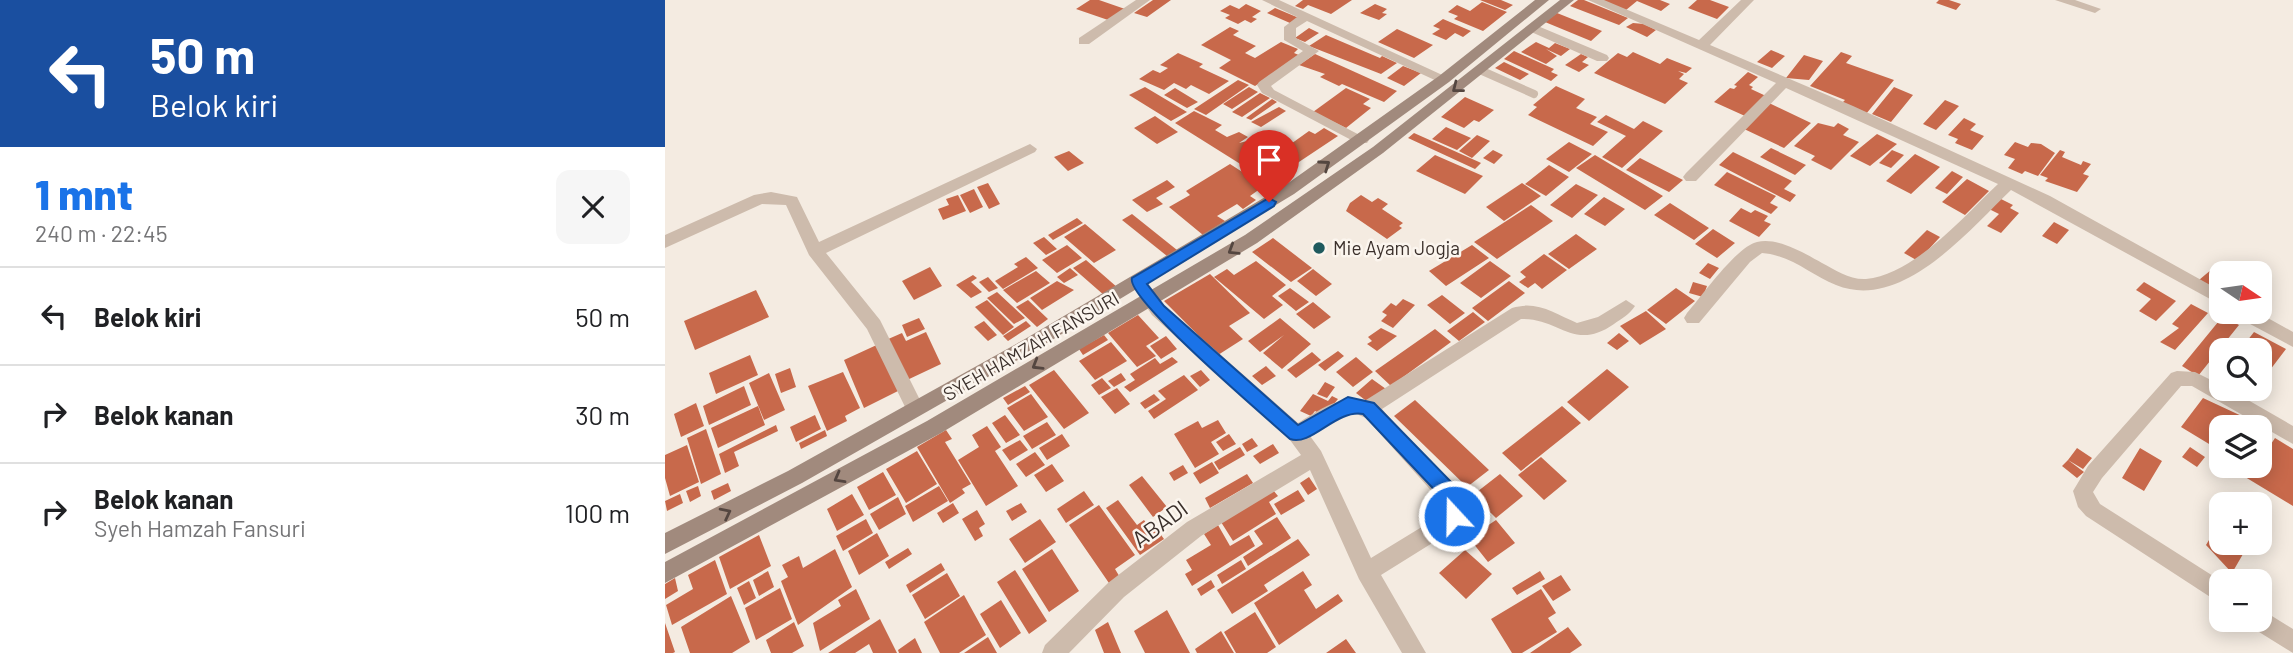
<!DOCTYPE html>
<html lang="id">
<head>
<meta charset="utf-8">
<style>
  body { margin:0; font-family:Barlow,sans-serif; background:#f6f6f6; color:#202124; height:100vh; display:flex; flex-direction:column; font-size:26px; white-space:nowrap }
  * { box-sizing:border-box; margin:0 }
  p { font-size:23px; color:#757577 }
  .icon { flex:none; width:38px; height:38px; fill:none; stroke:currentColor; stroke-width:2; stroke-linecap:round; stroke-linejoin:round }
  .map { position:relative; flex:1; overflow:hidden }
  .details { display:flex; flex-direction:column; background:#fff; width:665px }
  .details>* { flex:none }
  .banner { background:#1a4fa0; color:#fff; overflow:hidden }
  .needle { width:46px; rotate:103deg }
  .controls { position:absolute; left:1544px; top:261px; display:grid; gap:14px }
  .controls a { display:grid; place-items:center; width:63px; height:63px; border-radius:14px; background:#fff; box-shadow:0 4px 18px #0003; font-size:35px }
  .pin { position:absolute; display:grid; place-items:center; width:60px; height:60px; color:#fff; margin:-72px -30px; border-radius:50% 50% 50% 0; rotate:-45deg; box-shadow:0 0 7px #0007 }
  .pin .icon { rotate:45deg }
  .me { position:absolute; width:77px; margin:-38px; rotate:339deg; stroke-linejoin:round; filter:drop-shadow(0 0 5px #0008) }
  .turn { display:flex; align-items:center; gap:24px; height:147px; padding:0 35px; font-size:32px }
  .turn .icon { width:91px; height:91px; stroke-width:2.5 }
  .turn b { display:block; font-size:49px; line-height:60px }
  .round { display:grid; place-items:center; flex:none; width:74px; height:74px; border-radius:14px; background:#f6f6f6 }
  .summary { display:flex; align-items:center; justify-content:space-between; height:119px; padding:0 35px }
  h1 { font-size:42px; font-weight:800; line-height:52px; color:#1a73e8 }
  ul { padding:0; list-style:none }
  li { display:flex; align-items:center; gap:21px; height:98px; padding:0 35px; border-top:2px solid #e0e0e0 }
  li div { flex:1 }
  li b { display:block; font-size:26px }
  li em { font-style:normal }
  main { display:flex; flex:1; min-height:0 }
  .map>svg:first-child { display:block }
  .building { fill:#c8694b }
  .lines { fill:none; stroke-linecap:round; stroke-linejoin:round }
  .service { stroke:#cdbbac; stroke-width:8 }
  .minor { fill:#cdbbac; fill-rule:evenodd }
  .secondary { fill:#a18a7d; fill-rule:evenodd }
  .oneway { stroke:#544640 }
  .route { fill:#1a73e8; stroke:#114b97; stroke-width:2 }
  .poi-dot { fill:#1f5a5e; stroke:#fbf5ee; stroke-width:2.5 }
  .labels { text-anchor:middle; stroke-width:5; stroke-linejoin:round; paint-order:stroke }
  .poi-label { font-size:19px; fill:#3b302b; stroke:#fbf5ee; text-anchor:start }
  .street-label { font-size:19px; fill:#3b302b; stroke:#fbf5ee }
  .near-street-label { font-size:23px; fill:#3b302b; stroke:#fbf5ee }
</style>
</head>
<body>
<main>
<section class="details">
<div class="banner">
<div class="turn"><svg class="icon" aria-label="left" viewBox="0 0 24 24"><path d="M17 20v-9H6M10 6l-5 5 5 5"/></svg><div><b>50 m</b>Belok kiri</div></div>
</div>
<div class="summary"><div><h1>1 mnt</h1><p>240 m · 22:45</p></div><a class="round"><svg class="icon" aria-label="close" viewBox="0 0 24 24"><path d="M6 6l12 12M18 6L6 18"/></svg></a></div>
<ul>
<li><svg class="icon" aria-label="left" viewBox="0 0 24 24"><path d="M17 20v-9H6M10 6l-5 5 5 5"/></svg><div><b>Belok kiri</b></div><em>50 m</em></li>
<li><svg class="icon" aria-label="right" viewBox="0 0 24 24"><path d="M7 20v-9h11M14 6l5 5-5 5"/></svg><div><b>Belok kanan</b></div><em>30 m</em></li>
<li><svg class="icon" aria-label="right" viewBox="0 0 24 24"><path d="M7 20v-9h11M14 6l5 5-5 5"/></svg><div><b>Belok kanan</b><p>Syeh Hamzah Fansuri</p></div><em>100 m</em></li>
</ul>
</section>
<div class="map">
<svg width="1628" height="653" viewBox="0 0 1628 653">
  <rect width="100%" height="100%" fill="#f4ebe1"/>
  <path class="building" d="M425,0H434L460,9L443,20L411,9Z
    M488,0H506L482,17L469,13Z
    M638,0H687L666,14L643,5L638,9L630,6Z
    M815,0H836L848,5L840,10Z
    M913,0H919L963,18L954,25L905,6Z
    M936,0H995L1005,4L996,11L972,1L961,10Z
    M1032,0H1045L1064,7L1052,19L1023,8Z
    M1274,0H1284L1296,4L1291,10L1271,3Z
    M817,2L842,12L818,31L789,19L793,16L783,12L792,5L805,11Z
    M581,4L596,11L587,17L592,19L586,23L580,20L573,24L560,18L565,15L555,11L565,5L574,9Z
    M710,4L722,9L717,13L722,14L714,20L695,13Z
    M610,8L634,18L625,23L602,13Z
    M892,13L937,31L926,41L880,22Z
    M778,19L806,31L798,37L790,33L781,40L767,34L775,29L768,26Z
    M968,23L979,24L991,30L982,37L961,27Z
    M565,27L574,31L568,35L591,46L580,53L590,58L616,42L633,49L629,53L636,56L590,86L554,68L566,60L536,45Z
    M644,28L654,33L640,42L630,38Z
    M732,29L768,45L749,58L713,42Z
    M661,35L715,58L717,56L732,63L716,74L644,46Z
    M871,42L884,48L890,43L905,49L896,56L881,49L892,56L881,64L856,52Z
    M1106,50L1120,56L1107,68L1092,62Z
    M849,51L889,69L886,72L893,75L886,81L839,59Z
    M968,52L995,64L1002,58L1027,68L1021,73L1013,71L1019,74L1014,79L1023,83L1000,104L929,73L953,53L962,57Z
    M1176,52L1187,56L1181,63L1229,80L1201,114L1177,103L1180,100L1145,86Z
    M513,53L538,64L534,67L564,81L544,94L526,85L521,89L509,83L499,90L474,79L488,70L495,73L503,68L495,65Z
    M650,54L712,82L732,91L719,102L677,84L674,86L655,77L660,74L634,65Z
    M916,54L923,57L917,62L924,65L914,72L900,65Z
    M1139,55L1158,61L1144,80L1121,78Z
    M839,62L864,74L855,80L830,68Z
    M738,66L756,73L739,86L722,78Z
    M1083,72L1093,77L1084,85L1088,87L1086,89L1101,96L1080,116L1049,102L1065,88L1069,89L1072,86L1069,85Z
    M573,80L584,85L541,115L529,109Z
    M891,86L920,99L911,108L932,117L925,124L943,132L928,146L863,115L872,107L868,105Z
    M480,87L522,112L506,121L464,95Z
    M584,87L593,92L567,109L558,104Z
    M1229,87L1248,95L1226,122L1207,114Z
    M510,88L533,102L522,108L499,95Z
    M681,88L705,99L698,104L706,108L681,128L648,112Z
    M595,93L605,98L577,117L567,112Z
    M800,97L829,110L814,122L809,120L799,128L776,117Z
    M607,99L612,102L586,120L581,118Z
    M1280,100L1294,106L1271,130L1258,124Z
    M1104,103L1146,123L1119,148L1077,128Z
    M614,107L621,111L596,127L586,122Z
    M529,111L557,125L550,130L562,137L574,132L583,137L574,143L582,141L609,156L644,131L650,134L659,128L673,136L604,182L510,123Z
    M941,115L969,129L978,121L998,131L957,168L937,157L961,136L932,122Z
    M490,116L513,132L492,144L469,128Z
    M1299,118L1311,124L1305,130L1319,136L1307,150L1290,143L1293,139L1283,135Z
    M1153,123L1169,127L1173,123L1184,129L1178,135L1194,142L1166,170L1146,160L1150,156L1129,146Z
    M781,127L806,138L792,150L767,139Z
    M749,133L814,162L816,163L810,169L743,138Z
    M1212,134L1232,144L1205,166L1185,156Z
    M812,135L825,141L807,158L794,151Z
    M904,142L927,154L904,172L881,159Z
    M1350,142L1363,147L1366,143L1376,144L1390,153L1373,176L1360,171L1357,174L1343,168L1350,159L1339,155Z
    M1106,148L1141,165L1130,175L1095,157Z
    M828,150L838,155L829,164L818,158Z
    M1227,150L1239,155L1226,168L1214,163Z
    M1395,150L1400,152L1397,157L1416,165L1418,161L1426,164L1418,174L1424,176L1412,192L1380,181L1383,178L1375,175Z
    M404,151L419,163L403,171L389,157Z
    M1068,152L1127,181L1119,189L1131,195L1125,202L1054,165Z
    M1250,154L1275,167L1246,194L1221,181Z
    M770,155L818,176L800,194L751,171Z
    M930,155L998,196L980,210L911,168Z
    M975,158L1018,180L1004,192L961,170Z
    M565,164L599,186L585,196L591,200L578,209L572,204L552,216L560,221L538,235L504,207L525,195L521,191Z
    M884,165L904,177L881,196L860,184Z
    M1287,171L1298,177L1282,194L1270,188Z
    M1062,172L1111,196L1105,203L1113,207L1106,214L1049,185Z
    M1302,179L1324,191L1300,215L1277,202Z
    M502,180L510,187L491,198L498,204L482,212L467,200Z
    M323,183L335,204L324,209L312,187Z
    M857,183L876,196L839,221L821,207Z
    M911,184L933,195L907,218L885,205Z
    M309,189L318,207L305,213L295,195Z
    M293,195L301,211L278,220L273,209L284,205L281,199Z
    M696,195L707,202L713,198L723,204L717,209L738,223L734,226L737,228L722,239L681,211L685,203Z
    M939,197L960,209L940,226L919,214Z
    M1334,198L1348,205L1345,208L1354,213L1336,233L1322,226L1334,214L1324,209Z
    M1005,203L1044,228L1029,240L989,215Z
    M866,205L888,221L832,259L809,242Z
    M1076,208L1086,213L1090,210L1103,216L1099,221L1106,224L1094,237L1064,221Z
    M467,214L512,250L502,256L457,220Z
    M412,218L418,223L388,240L383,235Z
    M1389,222L1404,230L1392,244L1377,236Z
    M420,224L451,250L429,263L399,237Z
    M1048,229L1070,243L1052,258L1030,244Z
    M1262,230L1275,237L1253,261L1239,253Z
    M911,234L932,249L904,269L883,254Z
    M379,237L392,249L381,255L368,243Z
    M608,238L647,268L626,282L587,252Z
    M402,245L417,258L392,273L377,260Z
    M807,245L824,258L781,286L764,271Z
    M879,254L902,270L877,289L870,283L863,288L854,282L861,277L855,272Z
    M361,257L373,268L338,289L330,281L353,267L349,264Z
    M421,260L453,288L440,296L408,268Z
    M591,261L621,285L607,296L618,305L599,319L549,277L562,269L569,275Z
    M825,261L846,276L816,298L795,283Z
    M1043,263L1054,268L1045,279L1034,273Z
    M1553,264L1568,273H1556V292L1534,280Z
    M265,267L277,286L249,300L237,281Z
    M405,268L413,275L399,283L392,277Z
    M648,269L667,284L651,296L632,281Z
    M371,271L385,283L352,303L338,290Z
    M545,274L585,313L564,326L578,339L553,355L499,301Z
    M308,275L312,278L306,282L317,292L306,298L291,285Z
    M323,277L333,288L324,292L314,282Z
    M392,281L409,290L377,310L365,298Z
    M844,281L860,293L823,321L807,308Z
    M1028,282L1042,286L1038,297L1024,293Z
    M1479,282L1511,301L1491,321L1474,311L1486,299L1471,290Z
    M625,288L644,302L631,311L613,296Z
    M1011,288L1030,301L1001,324L982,310Z
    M91,290L104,317L30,350L19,321Z
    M332,292L360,318L349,324L322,298Z
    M777,295L800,313L785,324L762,305Z
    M738,299L750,305L728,328L716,321L722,315L717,312L726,303L731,306Z
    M322,300L349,327L338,335L310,307Z
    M363,300L383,319L372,327L351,307Z
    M648,302L666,317L649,329L631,314Z
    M1526,304L1543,313L1510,350L1495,342L1514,328L1507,324Z
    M981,311L1001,329L975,345L955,326Z
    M808,312L820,322L794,341L782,331Z
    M473,315L494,338L481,346L491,356L472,367L443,333Z
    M1558,316L1574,325L1533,376L1517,366Z
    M254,318L260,329L242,337L237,325Z
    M615,318L646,344L617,369L598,353L619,335L595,352L583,341Z
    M319,321L332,335L323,341L309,327Z
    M361,321L366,326L343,341L338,336Z
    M716,328L732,336L712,351L702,344L707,341L703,337Z
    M770,329L786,342L726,386L710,371Z
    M261,332L276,364L240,381L221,340L237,333L241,341Z
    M1589,332L1621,349L1605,370L1594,364V350H1575Z
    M954,333L964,341L952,350L942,343Z
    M439,335L443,340L418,355L414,349Z
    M501,336L512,349L496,359L485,346Z
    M446,342L462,361L430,380L414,361Z
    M216,343L237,389L199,408L179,360Z
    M673,351L679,356L660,371L653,365Z
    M647,352L656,360L631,378L622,370Z
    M85,355L93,375L51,394L44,373Z
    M507,357L513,362L465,392L459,387L470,380L465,374L490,358L495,364Z
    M691,357L708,372L688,387L671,372Z
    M601,366L611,376L597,385L587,376Z
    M125,368L131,387L116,393L110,374Z
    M942,369L964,387L924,421L902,402Z
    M389,370L424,413L399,429L364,385Z
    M536,370L545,380L535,387L525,376Z
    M178,372L195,408L180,416L182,421L162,431L143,386Z
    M104,373L120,410L99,420L84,383Z
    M456,373L461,380L449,387L443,381Z
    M519,375L533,390L489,419L483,411L501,399L493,391Z
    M437,378L446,388L434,395L426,385Z
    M707,379L721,389L704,403L691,393Z
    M660,382L670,387L662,398L652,394Z
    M79,386L86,405L44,425L38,406Z
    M360,386L365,392L343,405L338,398Z
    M452,388L465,404L450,414L436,397Z
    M1563,388H1588L1580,399Z
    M366,394L383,417L359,431L342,408Z
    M489,394L495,400L480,409L475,403Z
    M648,394L663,401L667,396L673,399L659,416L650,411L646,416L635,411Z
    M1538,398L1596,425L1556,427V462L1548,457L1554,450L1516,427Z
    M750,400L824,470L802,487L729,416Z
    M31,403L39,426L16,437L9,414Z
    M93,406L100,425L53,448L46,428Z
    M897,406L916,423L856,471L837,453Z
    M150,415L156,429L131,442L125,427Z
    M340,415L355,435L341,443L327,423Z
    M553,420L561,433L546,442L554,454L530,468L509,434L533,421L537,428Z
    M382,422L391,435L367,449L358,436Z
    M111,425L113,431L69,452L74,466L60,473L54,454Z
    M322,426L336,447L330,451L353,486L321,506L293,460L314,447L307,435Z
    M41,429L56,474L36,484L22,438Z
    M1594,429L1604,435L1600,440L1606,444L1610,438L1628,449V506L1562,466H1594Z
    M160,430L162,436L136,449L134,443Z
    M281,430L287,439L280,442L306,484L297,489L300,493L285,503L252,447Z
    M397,434L405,446L382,460L374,448Z
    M564,434L571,444L558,451L551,442Z
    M587,438L593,446L582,452L577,444Z
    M355,440L363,450L345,461L337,450Z
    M608,444L614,453L595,464L588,456Z
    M22,445L34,482L5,496L0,478V455Z
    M575,447L580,455L554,470L549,462Z
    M1525,447L1540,457L1532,467L1517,457Z
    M1412,448L1427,458L1418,469L1403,460Z
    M1475,448L1497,461L1479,491L1457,478Z
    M252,451L272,484L241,503L221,469Z
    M370,452L380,465L361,477L351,464Z
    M876,457L902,481L879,500L853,475Z
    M1403,460L1419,472L1412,478L1397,466Z
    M547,462L554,473L535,484L528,473Z
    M387,464L399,481L381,492L369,475Z
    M518,465L523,473L509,481L504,473Z
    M218,472L231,495L204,510L192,487Z
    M582,474L588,483L545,508L540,498Z
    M835,474L858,496L831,518L808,495Z
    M477,476L502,507L488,517L464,485Z
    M644,477L652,489L643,495L635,483Z
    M63,483L66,491L49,500L46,491Z
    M33,486L36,496L25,502L21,491Z
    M274,486L283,501L248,522L240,506Z
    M608,490L613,496L604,502L611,514L568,541L556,522Z
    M633,490L640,501L616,515L609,504Z
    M419,491L429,505L401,523L392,509Z
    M15,494L18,503L2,511L0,501Z
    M187,494L199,515L172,531L162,509Z
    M233,497L241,514L214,530L205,514Z
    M453,500L472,525L479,520L487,531L491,528L499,539L475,555L441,508Z
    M288,503L294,513L278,523L272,513Z
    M356,503L362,512L347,521L341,511Z
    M434,505L470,555L450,569L456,579L446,586L404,525Z
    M312,510L320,524L314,528L318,536L310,541L297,519Z
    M612,517L626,538L583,566L578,557L598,544L589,531Z
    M201,519L208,533L178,551L171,536Z
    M375,519L391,542L360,563L344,539Z
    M831,520L850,543L823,562L804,538Z
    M1556,520V542H1585L1567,573L1541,545Z
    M553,525L565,546L584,535L590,546L527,586L520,574L527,570L521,560L546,545L539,534Z
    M212,533L224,556L194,575L183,551Z
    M94,535L106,566L65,589L54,557Z
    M633,539L645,555L599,585L603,591L567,614L552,590Z
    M243,548L247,554L224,569L220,562Z
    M170,549L187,587L133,625L116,581L123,577L117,565L134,556L138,568Z
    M387,549L414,591L384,612L357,569Z
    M800,550L827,574L801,599L774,573Z
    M50,560L62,594L7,625L1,605L28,589L23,575Z
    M576,560L581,569L557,584L552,575Z
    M276,563L280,570L245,593L241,585Z
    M350,570L382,621L364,634L332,582Z
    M103,571L109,587L94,596L88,580Z
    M638,571L647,585L639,590L651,609L673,594L678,601L614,645L589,603Z
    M875,571L880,579L852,595L847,588Z
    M282,573L295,596L260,619L247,595Z
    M896,575L906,590L888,601L877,586Z
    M10,578L13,591L0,599V584Z
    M546,580L550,587L536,596L532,589Z
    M84,581L91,598L79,605L72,588Z
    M115,588L127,619L91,640L80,608Z
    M191,589L205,619L155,651L148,623L176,606L173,600Z
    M876,589L891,613L883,618L892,632L857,653H847L826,619Z
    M299,595L321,635L294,653H275L259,622Z
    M66,596L85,642L67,653H25L16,627Z
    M336,600L356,633L335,648L315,614Z
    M502,610L525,653H480L469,631Z
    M590,612L611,647L602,653H571L559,632Z
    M215,619L232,653H208L204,644L190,653H163Z
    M129,622L139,646L127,653H106L101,640Z
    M443,622L456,653H439L430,630Z
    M0,623L10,652L8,653H0Z
    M903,627L917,645L905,653H865Z
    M556,631L569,653H532L530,649Z
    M323,637L332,653H299Z
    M250,638L257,653H234L233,650Z
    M681,639L691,653H661Z"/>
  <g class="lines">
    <path class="service" d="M815,70L869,94"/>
    <path class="minor" d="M471,0H485L424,44H414V38Z
      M597,0H614L786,79L779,83L774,82L642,21L631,28V38L654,51L606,86L609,90L704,140L702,143H692L597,93L592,85L594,82L638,51L619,40V27L632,17Z
      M923,0H939L1034,40L1076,0H1089L1045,45L1188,106L1385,196L1556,291V305L1346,190C1303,231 1237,312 1171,285C1146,275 1126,255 1097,253L1085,262L1034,323H1022L1019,318L1022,313C1037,296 1071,247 1092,242C1113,237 1139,253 1157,263C1170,270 1185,280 1201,279C1250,274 1299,216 1333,184L1121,88L1031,181H1021L1018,177L1021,173L1111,83Z
      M1390,0H1410L1436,9L1430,13Z
      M868,24L942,55L944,58L942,61H932L864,31L862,28Z
      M365,144L372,149L370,152L161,253L215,320L259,408L257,413L250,416L243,413L202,329L144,255L121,205L97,204L0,248V235L89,195L106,192L132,197L154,242Z
      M473,276L479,278L499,305L633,423C654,410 676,394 701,400L847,308C872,300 890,314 912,323L933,317L961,300L970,306C965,314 956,319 949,324C909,352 895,318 856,319L717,409L801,504L793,527L716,575L761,653H737L694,579L645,470L536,536L459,597L404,653H377L380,645L443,583L522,522L636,455L625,440L487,315L465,282ZM689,413L701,418L780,506L778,514L706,558L656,451L645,436L676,417Z
      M1570,312H1592L1628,332V347L1572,317Z
      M1512,371L1530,372L1556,385V388H1562L1628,426V444L1527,386H1516L1437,478L1428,492L1435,504L1556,581V604L1421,516L1413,507L1408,491L1423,466L1506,373Z
      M1594,608L1628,629V653L1586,627L1583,620H1594Z"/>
    <path class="secondary" d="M870,0H884L784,82L629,194L372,349L137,483L0,554V533L123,471L360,339L619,186L774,76Z
      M895,0H909L718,153L592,243L276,433L0,583V562L262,421L580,235L708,147Z"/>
  </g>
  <defs><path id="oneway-chevron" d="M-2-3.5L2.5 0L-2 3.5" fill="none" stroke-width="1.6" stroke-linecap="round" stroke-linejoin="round" transform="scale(1.75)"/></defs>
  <g class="oneway">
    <use href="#oneway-chevron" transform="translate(792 88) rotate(142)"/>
    <use href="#oneway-chevron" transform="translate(660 165) rotate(-35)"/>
    <use href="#oneway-chevron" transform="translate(568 250) rotate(148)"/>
    <use href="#oneway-chevron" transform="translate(372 365) rotate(149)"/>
    <use href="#oneway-chevron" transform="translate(174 478) rotate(151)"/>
    <use href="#oneway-chevron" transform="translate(61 513) rotate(-27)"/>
  </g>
  <path class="route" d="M604,198L611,202L609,206L482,284L499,306L633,425L683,397L709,403L793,489L801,505L796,522L789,524L783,522L780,501L698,414C671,409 646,447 625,439C603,419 460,298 467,278Z"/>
  <circle class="poi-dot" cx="654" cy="248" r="7"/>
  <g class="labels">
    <g class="poi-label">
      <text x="668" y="255">Mie Ayam Jogja</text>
    </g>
    <g class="street-label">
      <text transform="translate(366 346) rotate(-30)" y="7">SYEH HAMZAH FANSURI</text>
    </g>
    <g class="near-street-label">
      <text transform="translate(495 524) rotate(-36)" y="8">ABADI</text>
    </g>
  </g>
</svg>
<div class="controls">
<a><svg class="needle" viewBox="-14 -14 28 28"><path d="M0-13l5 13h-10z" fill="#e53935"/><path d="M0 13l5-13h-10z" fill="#757577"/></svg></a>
<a><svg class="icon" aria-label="search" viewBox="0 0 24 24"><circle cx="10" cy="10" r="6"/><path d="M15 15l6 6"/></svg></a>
<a><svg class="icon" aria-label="layers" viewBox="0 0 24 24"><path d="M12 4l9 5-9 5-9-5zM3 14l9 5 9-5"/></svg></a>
<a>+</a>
<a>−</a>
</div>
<div class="pin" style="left:604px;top:202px;background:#d93025"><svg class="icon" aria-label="arrive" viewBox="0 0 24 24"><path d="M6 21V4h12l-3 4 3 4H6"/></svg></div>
<svg class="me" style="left:789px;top:516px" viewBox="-20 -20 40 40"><circle r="17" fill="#1a73e8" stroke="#fff" stroke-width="3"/><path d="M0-11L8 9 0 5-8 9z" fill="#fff"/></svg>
</div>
</main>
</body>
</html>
